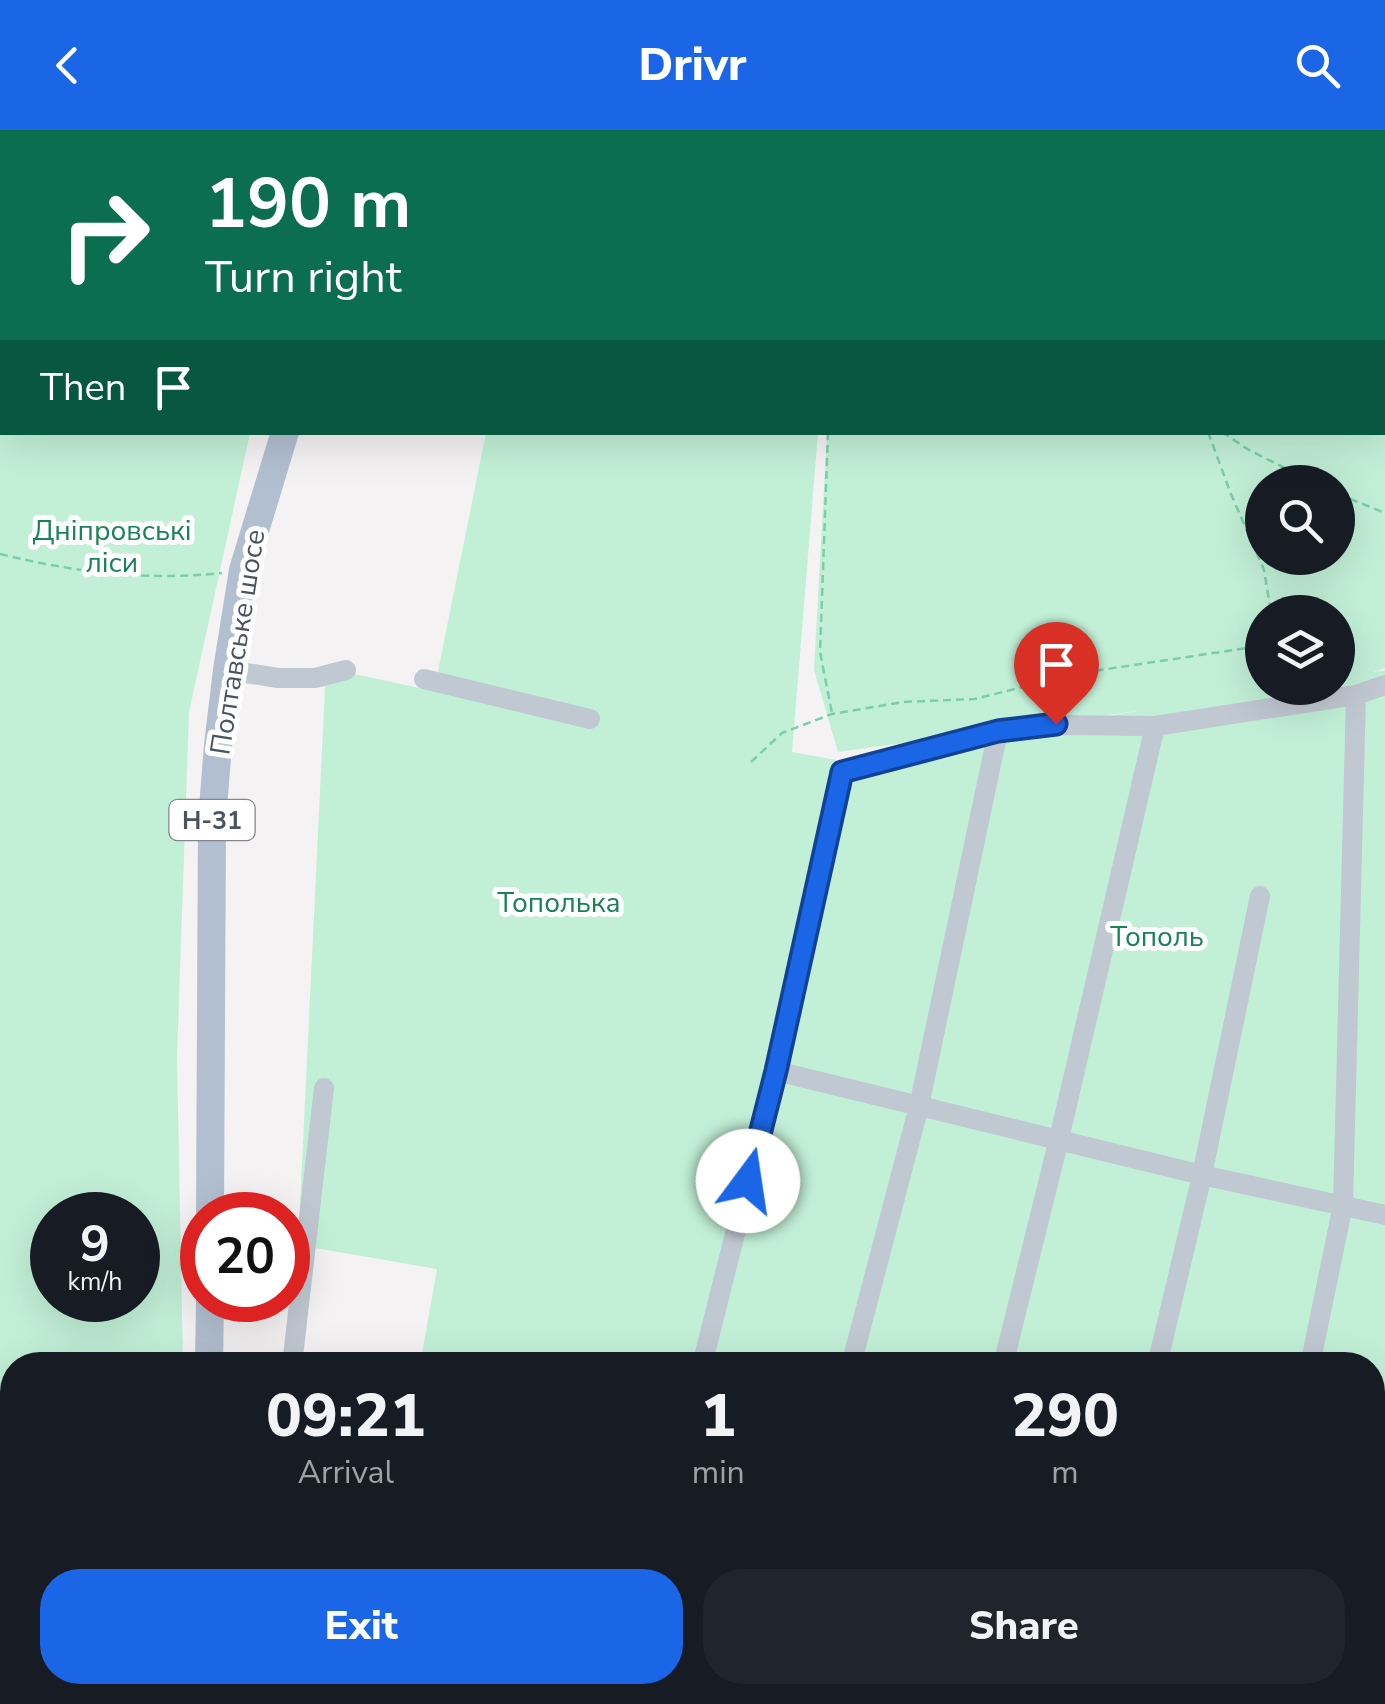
<!DOCTYPE html>
<html lang="en">
<head>
<meta charset="utf-8">
<style>
  body { margin:0; font-family:"Nunito Sans",sans-serif; background:#20242c; color:#f1f3f6; height:100vh; display:flex; flex-direction:column; font-size:38px; white-space:nowrap }
  * { box-sizing:border-box; margin:0 }
  p { font-size:32px; color:#9ea1a6 }
  .icon { flex:none; width:55px; height:55px; fill:none; stroke:currentColor; stroke-width:2; stroke-linecap:round; stroke-linejoin:round }
  .map { position:relative; flex:1; overflow:hidden }
  .sheet { position:absolute; left:0px; top:1222px; width:1385px; height:352px; display:flex; flex-direction:column; background:#171b24; border-radius:40px 40px 0 0; box-shadow:0 10px 40px #0002 }
  .sheet>* { flex:none }
  .guide { position:absolute; left:0px; top:0px; width:1385px; height:305px; box-shadow:0 10px 40px #0002; background:#0b6e4f; color:#fff; overflow:hidden }
  .tools { position:absolute; left:1245px; top:335px; display:grid; gap:20px }
  .tools a { display:grid; place-items:center; width:110px; height:110px; border-radius:50%; background:#171b24; box-shadow:0 10px 40px #0002; font-size:50px }
  .speed { position:absolute; left:30px; top:1062px; display:flex; gap:20px; font-size:50px; font-weight:700; text-align:center }
  .speed>* { display:grid; place-content:center; width:130px; height:130px; border-radius:50%; background:#171b24; box-shadow:0 10px 40px #0002; line-height:1 }
  .speed small { font-size:25px; font-weight:400 }
  .speed .limit { border:15px solid #d22; background:#fff; color:#111 }
  .pin { position:absolute; display:grid; place-items:center; width:85px; height:85px; color:#fff; margin:-102px -42px; border-radius:50% 50% 50% 0; rotate:-45deg; box-shadow:0 0 10px #0007 }
  .pin .icon { rotate:45deg }
  .me { position:absolute; width:110px; margin:-55px; rotate:14deg; stroke-linejoin:round; filter:drop-shadow(0 0 8px #0008) }
  .turn { display:flex; align-items:center; gap:35px; height:210px; padding:0 40px; font-size:45px }
  .turn .icon { width:130px; height:130px; stroke-width:2.5 }
  .turn b { display:block; font-size:70px; line-height:85px }
  .then { display:flex; align-items:center; height:95px; padding:0 40px; background:#0003; gap:20px; font-size:38px }
  .eta { display:flex; justify-content:space-evenly; align-items:center; height:170px; text-align:center }
  .eta b { font-size:60px; font-weight:800; line-height:70px }
  .button { display:flex; gap:20px; margin-top:auto; padding:20px 40px }
  .button a { flex:1; height:115px; border-radius:40px; background:#1b66e6; color:#fff; font-size:40px; font-weight:800; line-height:115px; text-align:center }
  .button a+a { background:#20242c; color:#f1f3f6 }
  header { display:flex; justify-content:space-between; align-items:center; height:130px; padding:0 40px; background:#1b66e6; color:#fff; font-size:45px; font-weight:800 }
  .map>svg:first-child { display:block }
  .green { fill:#c2f0d7; fill-rule:evenodd }
  .lines { fill:none; stroke-linecap:round; stroke-linejoin:round }
  .path { stroke:#7acfab; stroke-width:2.5; stroke-dasharray:8 5; stroke-linecap:butt }
  .minor { stroke:#c0c8d1; stroke-width:20 }
  .major { stroke:#b2bfd0; stroke-width:28 }
  .route-casing { stroke:#124296; stroke-width:25 }
  .route { stroke:#1b66e6; stroke-width:18 }
  .labels { text-anchor:middle; stroke-width:10; stroke-linejoin:round; paint-order:stroke }
  .shield { fill:#fff; stroke:#808790; stroke-width:2.5 }
  .shield-label { font-size:25px; font-weight:bold; fill:#4a5460 }
  .park-label { font-size:28px; fill:#188455; stroke:#fff }
  .street-label { font-size:28px; fill:#4a5460; stroke:#fff }
</style>
</head>
<body>
<header><svg class="icon" aria-label="back" viewBox="0 0 24 24"><path d="M15 5l-7 7 7 7"/></svg>Drivr<svg class="icon" aria-label="search" viewBox="0 0 24 24"><circle cx="10" cy="10" r="6"/><path d="M15 15l6 6"/></svg></header>
<div class="map">
<svg width="1385" height="1574" viewBox="0 0 1385 1574">
  <rect width="100%" height="100%" fill="#f4f2f2"/>
  <path class="green" d="M0,0H389L387,2H2V302L250,303L189,582L177,926L183,1235H12V1386L0,1385ZM138,1085V1170H52V1085Z
    M487,0H1385V538L1373,542L1385,540V1574H364L362,1563L1372,1562V1235H420L437,1139L298,1115L326,538L434,561L486,303H818L792,622L842,631L1137,581L838,622L814,540L827,303L1382,302V2H486ZM1262,352H1338V428H1262ZM1262,482H1338V558H1262Z"/>
  <g class="lines">
    <path class="path" d="M394,0L399,2
      M1217,0V2
      M1263,0V2
      M227,2L231,0
      M0,120L2,118
      M1382,268L1385,270
      M1382,276L1385,275
      M828,302L820,522L832,583
      M1208,302L1231,364L1264,440L1271,482
      M1222,302L1249,320L1313,352
      M1338,364L1385,383
      M0,424C74,442 146,451 222,443
      M751,632L782,603L832,584L903,572L975,569L1074,544L1247,518L1262,507"/>
    <path class="minor" d="M227,540L278,548H315L346,540
      M424,549L590,589
      M776,941L1202,1045L1385,1085
      M292,1235L324,958
      M702,1235L776,941L842,642L998,601L1055,595L1155,596L1356,565L1385,555
      M851,1235L919,976L998,601
      M1003,1235L1059,1009L1155,596
      M1157,1235L1202,1045L1260,766
      M1310,1235L1343,1075L1356,565
      M0,1406L12,1412
      M1372,1481L1385,1484
      M259,1562L268,1574
      M621,1574L623,1562
      M769,1574L771,1562
      M919,1574L922,1562
      M1173,1574L1175,1562
      M1266,1574L1267,1562"/>
    <path class="major" d="M434,2L436,0
      M210,1085L212,690L218,615L227,540L243,440L285,302
      M209,1235L210,1170
      M201,1574L202,1562"/>
  </g>
  <g class="lines">
    <g class="route-casing">
      <path id="route" d="M748,1051L776,941L842,642L998,601L1056,594"/>
    </g>
    <use href="#route" class="route"/>
  </g>
  <g class="labels">
    <rect class="shield" x="169.5" y="670" width="85" height="40" rx="8"/>
    <g class="shield-label">
      <text x="212" y="699">Н-31</text>
    </g>
    <g class="park-label">
      <text x="112" y="410">Дніпровські<tspan x="112" dy="32">ліси</tspan></text>
      <text x="559" y="782">Тополька</text>
      <text x="1157" y="816">Тополь</text>
    </g>
    <g class="street-label">
      <text transform="translate(237 512) rotate(-81)" y="10">Полтавське шосе</text>
    </g>
  </g>
</svg>
<div class="tools">
<a><svg class="icon" aria-label="search" viewBox="0 0 24 24"><circle cx="10" cy="10" r="6"/><path d="M15 15l6 6"/></svg></a>
<a><svg class="icon" aria-label="layers" viewBox="0 0 24 24"><path d="M12 4l9 5-9 5-9-5zM3 14l9 5 9-5"/></svg></a>
</div>
<div class="speed"><div>9<small>km/h</small></div><div class="limit">20</div></div>
<div class="pin" style="left:1056px;top:594px;background:#d93025"><svg class="icon" aria-label="arrive" viewBox="0 0 24 24"><path d="M6 21V4h12l-3 4 3 4H6"/></svg></div>
<svg class="me" style="left:748px;top:1051px" viewBox="-20 -20 40 40"><circle r="19" fill="#fff"/><path d="M0-13L10 11 0 6-10 11z" fill="#1b66e6"/></svg>
<div class="guide">
<div class="turn"><svg class="icon" aria-label="right" viewBox="0 0 24 24"><path d="M7 20v-9h11M14 6l5 5-5 5"/></svg><div><b>190 m</b>Turn right</div></div>
<div class="then">Then<svg class="icon" aria-label="arrive" viewBox="0 0 24 24"><path d="M6 21V4h12l-3 4 3 4H6"/></svg></div>
</div>
<section class="sheet">
<div class="eta">
<div><b>09:21</b><p>Arrival</p></div>
<div><b>1</b><p>min</p></div>
<div><b>290</b><p>m</p></div>
</div>
<div class="button"><a>Exit</a><a>Share</a></div>
</section>
</div>
</body>
</html>
